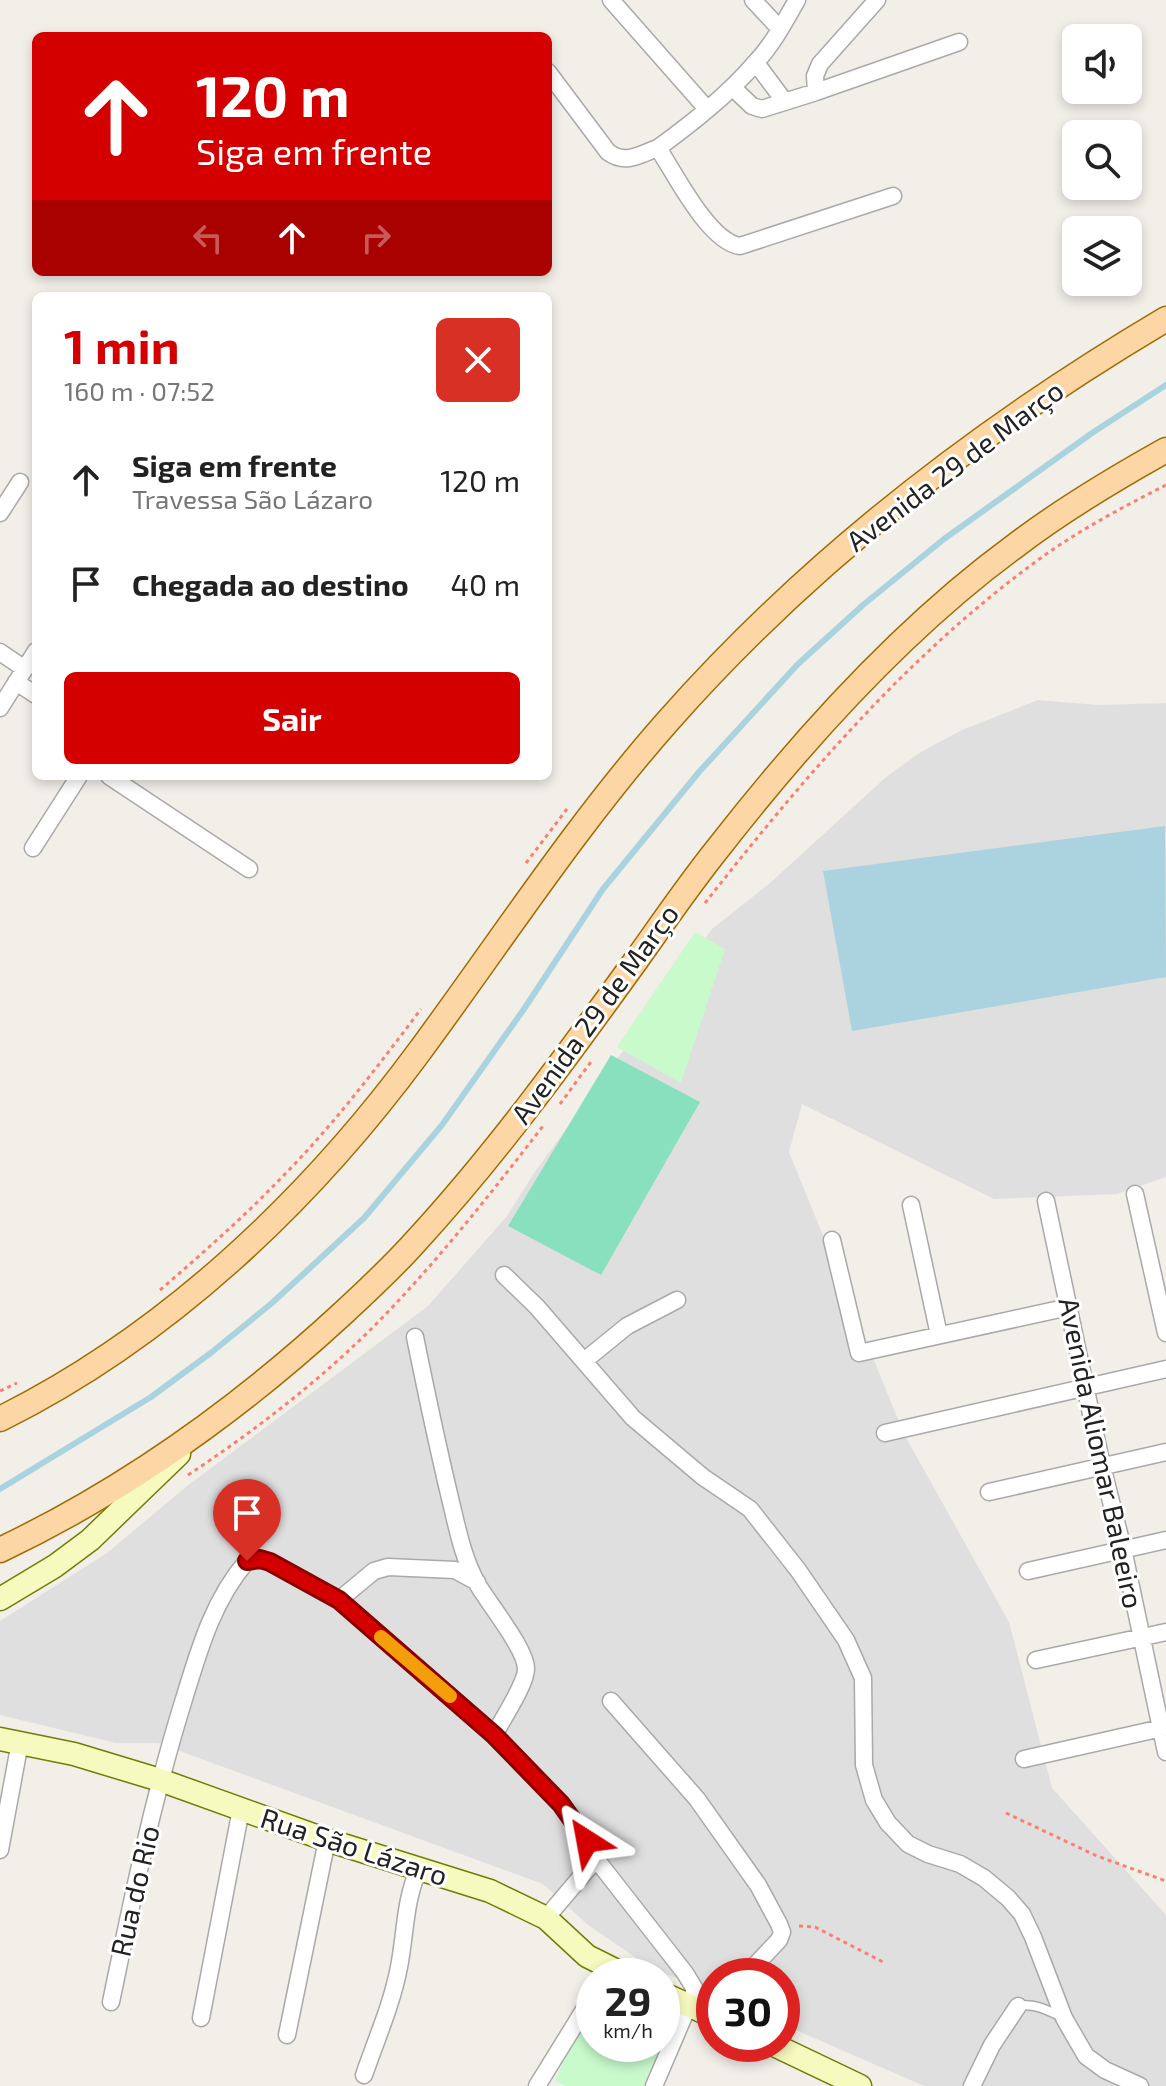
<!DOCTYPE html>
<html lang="pt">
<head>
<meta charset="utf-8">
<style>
  body { margin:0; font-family:"Exo 2",sans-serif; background:#f2f2f2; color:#222; height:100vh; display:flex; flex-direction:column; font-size:30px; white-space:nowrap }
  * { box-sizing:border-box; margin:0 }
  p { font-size:26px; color:#767676 }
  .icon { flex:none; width:44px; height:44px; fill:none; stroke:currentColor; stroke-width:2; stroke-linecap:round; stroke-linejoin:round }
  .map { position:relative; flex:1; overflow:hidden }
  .details { position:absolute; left:32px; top:292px; width:520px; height:488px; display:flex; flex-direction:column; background:#fff; border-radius:12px; box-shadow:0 4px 12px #0003 }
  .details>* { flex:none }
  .hud { position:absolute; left:32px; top:32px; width:520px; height:244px; border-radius:12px; box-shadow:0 4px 12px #0003; background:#d40000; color:#fff; overflow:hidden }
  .buttons { position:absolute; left:1062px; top:24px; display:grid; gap:16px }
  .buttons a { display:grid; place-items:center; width:80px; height:80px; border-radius:12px; background:#fff; box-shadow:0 4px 12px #0003; font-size:40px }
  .speed { position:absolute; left:576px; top:1958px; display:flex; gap:16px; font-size:40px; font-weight:700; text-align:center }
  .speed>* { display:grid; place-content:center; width:104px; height:104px; border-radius:50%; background:#fff; box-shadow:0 4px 12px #0003; line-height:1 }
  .speed small { font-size:20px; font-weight:400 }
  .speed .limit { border:12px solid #d22; background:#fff; color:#111 }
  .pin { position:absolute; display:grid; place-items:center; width:68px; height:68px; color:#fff; margin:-82px -34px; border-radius:50% 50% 50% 0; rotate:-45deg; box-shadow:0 0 8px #0007 }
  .pin .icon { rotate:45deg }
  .me { position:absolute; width:88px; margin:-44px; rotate:326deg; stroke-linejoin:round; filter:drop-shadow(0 0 6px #0008) }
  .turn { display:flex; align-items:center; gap:28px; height:168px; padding:0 32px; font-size:36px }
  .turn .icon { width:104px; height:104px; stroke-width:2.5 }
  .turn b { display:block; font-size:56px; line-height:68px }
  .lanes { display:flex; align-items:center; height:76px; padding:0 32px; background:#0003; justify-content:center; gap:40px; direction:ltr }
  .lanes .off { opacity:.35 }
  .round { display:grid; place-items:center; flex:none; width:84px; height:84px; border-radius:12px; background:#f2f2f2 }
  .head { display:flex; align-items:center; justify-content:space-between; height:136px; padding:0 32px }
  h1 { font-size:48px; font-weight:700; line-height:60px; color:#d40000 }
  .cta { display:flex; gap:16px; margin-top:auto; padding:16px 32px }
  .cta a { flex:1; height:92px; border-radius:12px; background:#d40000; color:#fff; font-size:32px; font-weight:700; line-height:92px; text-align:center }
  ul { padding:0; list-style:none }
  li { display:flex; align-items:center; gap:24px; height:104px; padding:0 32px }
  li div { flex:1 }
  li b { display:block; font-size:30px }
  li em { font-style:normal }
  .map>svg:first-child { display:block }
  .residential { fill:#e0dfdf }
  .park { fill:#c8facc }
  .pitch { fill:#88e0be }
  .water { fill:#aad3df }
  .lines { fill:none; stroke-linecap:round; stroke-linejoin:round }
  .stream { stroke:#aad3df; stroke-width:6 }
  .service-casing { stroke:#a9a9a9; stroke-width:11 }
  .minor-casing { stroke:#a9a9a9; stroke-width:19 }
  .secondary-casing { stroke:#707d05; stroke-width:25 }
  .primary-casing { stroke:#a06b00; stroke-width:27 }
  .path { stroke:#fa8072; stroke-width:3; stroke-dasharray:4 4; stroke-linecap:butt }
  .service { stroke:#fff; stroke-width:8 }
  .minor { stroke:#fff; stroke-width:16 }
  .secondary { stroke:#f7fabf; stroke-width:22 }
  .primary { stroke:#fcd6a4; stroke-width:24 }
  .route-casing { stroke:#8a0000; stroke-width:20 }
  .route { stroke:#d40000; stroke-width:14 }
  .slow { stroke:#f59e0b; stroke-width:14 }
  .labels { text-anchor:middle; stroke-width:6; stroke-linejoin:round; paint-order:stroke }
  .street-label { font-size:28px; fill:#222; stroke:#fff }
</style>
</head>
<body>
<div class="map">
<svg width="1166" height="2086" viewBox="0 0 1166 2086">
  <rect width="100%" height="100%" fill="#f2efe9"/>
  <path class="residential" d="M1038,700L1098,705L1166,703V1177L1117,1194L994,1199L802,1104L789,1152L904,1434L1009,1622L1052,1788L1166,1915V2086H924L782,2024V1976H714V1995L648,1966L588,1925L543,1884L158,1743H116L0,1715V1621L107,1553L187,1486L428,1306L507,1216L534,1173L712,929L770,883L885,778L919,753L962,730Z"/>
  <path class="park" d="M695,932L725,949L681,1083L617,1047Z
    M594,1993V2044H662V2006L676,2013L645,2086H566L555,2081Z"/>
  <path class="pitch" d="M611,1055L700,1102L601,1275L508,1226Z"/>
  <path class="water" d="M1165,826L1166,977L852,1031L823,871Z"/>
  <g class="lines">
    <path class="stream" d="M0,1489L151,1397L212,1352L272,1303L364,1218L442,1125L524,1009L603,889L699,772L798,664L863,605L944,539L1092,433L1166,385"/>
    <g class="service-casing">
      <path id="service" d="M1018,2006C1035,2003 1047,2010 1062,2017"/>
    </g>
    <g class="minor-casing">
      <path id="minor" d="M611,0L707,109
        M753,0L780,29
        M797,0C785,21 773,44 756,62C728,95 692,123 658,148C675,174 709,242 740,246L893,196
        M756,63L785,102
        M548,72L608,152C626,165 638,155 658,148
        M732,87L752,106L762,109L816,92L959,42
        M816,92L815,76L820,64L877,0
        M0,513L20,482
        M0,652L25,669
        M16,682L36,695
        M0,708L36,651
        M109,776L249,869
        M33,848L79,776
        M1135,1194L1166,1333
        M1046,1201L1102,1466L1123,1549L1166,1752
        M911,1205L939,1335
        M832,1240L859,1353L1069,1307
        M504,1275L537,1307L633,1418L703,1477L750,1509L798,1570L846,1640L863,1678L864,1765L874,1800L888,1823L908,1844L928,1854L960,1864L984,1878L1008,1898L1022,1914L1033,1937L1064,2018L1086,2056L1105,2070L1140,2086
        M415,1337C426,1391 437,1444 450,1498C457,1527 463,1559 478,1585C489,1604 526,1649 526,1669C526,1684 502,1720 494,1735
        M584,1361L627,1326L677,1300
        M885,1433L1166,1369
        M989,1492L1166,1452
        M1028,1571L1166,1540
        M339,1600L374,1571L388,1567L455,1570L477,1582
        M1036,1660L1166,1632
        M611,1701L697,1799L758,1885L779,1924L782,1932L779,1940L745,1976
        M1024,1759L1166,1727
        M0,1850L20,1742
        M546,1918L596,1859
        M111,2002C132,1900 153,1798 184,1699C199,1650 213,1600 247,1561L260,1559L270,1562L339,1600L494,1735L561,1804L575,1822L596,1859L685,1973L710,2014
        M201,2018L241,1809
        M287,2035L327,1840
        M364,2075C376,2040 392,2004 399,1967C406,1931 404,1903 419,1868
        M537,2086L587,2005L594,1988
        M654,2086L693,1995
        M972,2086L992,2045L1018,2006"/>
    </g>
    <g class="secondary-casing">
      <path id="secondary" d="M0,1599L55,1566L90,1540L179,1454
        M0,1739L74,1754L160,1780L327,1840L490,1891L546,1918L587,1956L627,1976
        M662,1993L714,2017
        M772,2044L860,2086"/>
    </g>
    <g class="primary-casing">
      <path id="primary" d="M0,1419C167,1336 309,1201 419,1052C501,941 576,825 668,721C810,560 982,428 1166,319
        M0,1550C124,1491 240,1408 341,1315C367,1291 393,1267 416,1241C497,1153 567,1056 637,959C664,921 690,883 719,847C804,738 903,628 1015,546C1062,510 1114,479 1166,450"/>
    </g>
    <path class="path" d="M526,863L567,809
      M705,903C805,776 912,650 1045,555C1083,528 1125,506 1166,485
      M560,1104L593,1059
      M160,1290C203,1253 246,1215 285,1174C335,1123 378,1066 421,1009
      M0,1391L17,1383
      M188,1475C256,1430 326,1376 382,1318C440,1258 492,1192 543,1126
      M1006,1813L1097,1856L1166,1881
      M799,1926L815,1927L885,1963"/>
    <use href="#service" class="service"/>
    <use href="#minor" class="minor"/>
    <use href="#secondary" class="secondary"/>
    <use href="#primary" class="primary"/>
  </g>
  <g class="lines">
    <g class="route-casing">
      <path id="route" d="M247,1561L260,1559L270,1562L339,1600L494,1735L561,1804L587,1841"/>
    </g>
    <use href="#route" class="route"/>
    <path class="slow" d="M381,1637L450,1696"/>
  </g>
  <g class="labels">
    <g class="street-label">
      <text transform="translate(955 466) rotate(-37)" y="10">Avenida 29 de Março</text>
      <text transform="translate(595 1014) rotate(-54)" y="10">Avenida 29 de Março</text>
      <text transform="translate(1101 1453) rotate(78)" y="10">Avenida Aliomar Baleeiro</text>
      <text transform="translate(354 1847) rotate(18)" y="10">Rua São Lázaro</text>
      <text transform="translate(135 1891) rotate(-77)" y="10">Rua do Rio</text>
    </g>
  </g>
</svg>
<div class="buttons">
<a><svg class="icon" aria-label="sound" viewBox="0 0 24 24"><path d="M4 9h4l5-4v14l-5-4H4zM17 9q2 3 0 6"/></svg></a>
<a><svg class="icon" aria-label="search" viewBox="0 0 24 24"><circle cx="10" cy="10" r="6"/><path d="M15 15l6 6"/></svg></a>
<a><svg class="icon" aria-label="layers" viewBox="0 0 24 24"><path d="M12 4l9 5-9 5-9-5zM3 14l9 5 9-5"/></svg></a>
</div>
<div class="speed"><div>29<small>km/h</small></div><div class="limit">30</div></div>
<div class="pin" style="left:247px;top:1561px;background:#d93025"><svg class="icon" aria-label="arrive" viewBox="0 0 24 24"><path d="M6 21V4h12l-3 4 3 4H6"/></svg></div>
<svg class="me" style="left:587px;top:1841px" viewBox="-20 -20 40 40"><path d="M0-17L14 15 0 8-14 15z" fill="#d40000" stroke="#fff" stroke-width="4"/></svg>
<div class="hud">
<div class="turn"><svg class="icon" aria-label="ahead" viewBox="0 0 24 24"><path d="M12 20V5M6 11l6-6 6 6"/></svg><div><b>120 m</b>Siga em frente</div></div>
<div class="lanes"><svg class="icon off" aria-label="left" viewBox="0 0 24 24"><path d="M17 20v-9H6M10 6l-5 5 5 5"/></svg><svg class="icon" aria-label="ahead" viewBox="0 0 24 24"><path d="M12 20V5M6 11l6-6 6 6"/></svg><svg class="icon off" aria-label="right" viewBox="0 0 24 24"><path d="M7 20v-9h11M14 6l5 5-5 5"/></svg></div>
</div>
<section class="details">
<div class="head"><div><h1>1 min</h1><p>160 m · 07:52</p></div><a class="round" style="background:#d93025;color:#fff"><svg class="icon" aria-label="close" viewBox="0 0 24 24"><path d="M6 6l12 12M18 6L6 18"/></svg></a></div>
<ul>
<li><svg class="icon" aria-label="ahead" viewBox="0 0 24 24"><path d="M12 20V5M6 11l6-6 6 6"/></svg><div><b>Siga em frente</b><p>Travessa São Lázaro</p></div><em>120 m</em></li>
<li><svg class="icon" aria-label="arrive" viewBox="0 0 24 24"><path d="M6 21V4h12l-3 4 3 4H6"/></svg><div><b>Chegada ao destino</b></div><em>40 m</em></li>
</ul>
<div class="cta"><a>Sair</a></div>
</section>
</div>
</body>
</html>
